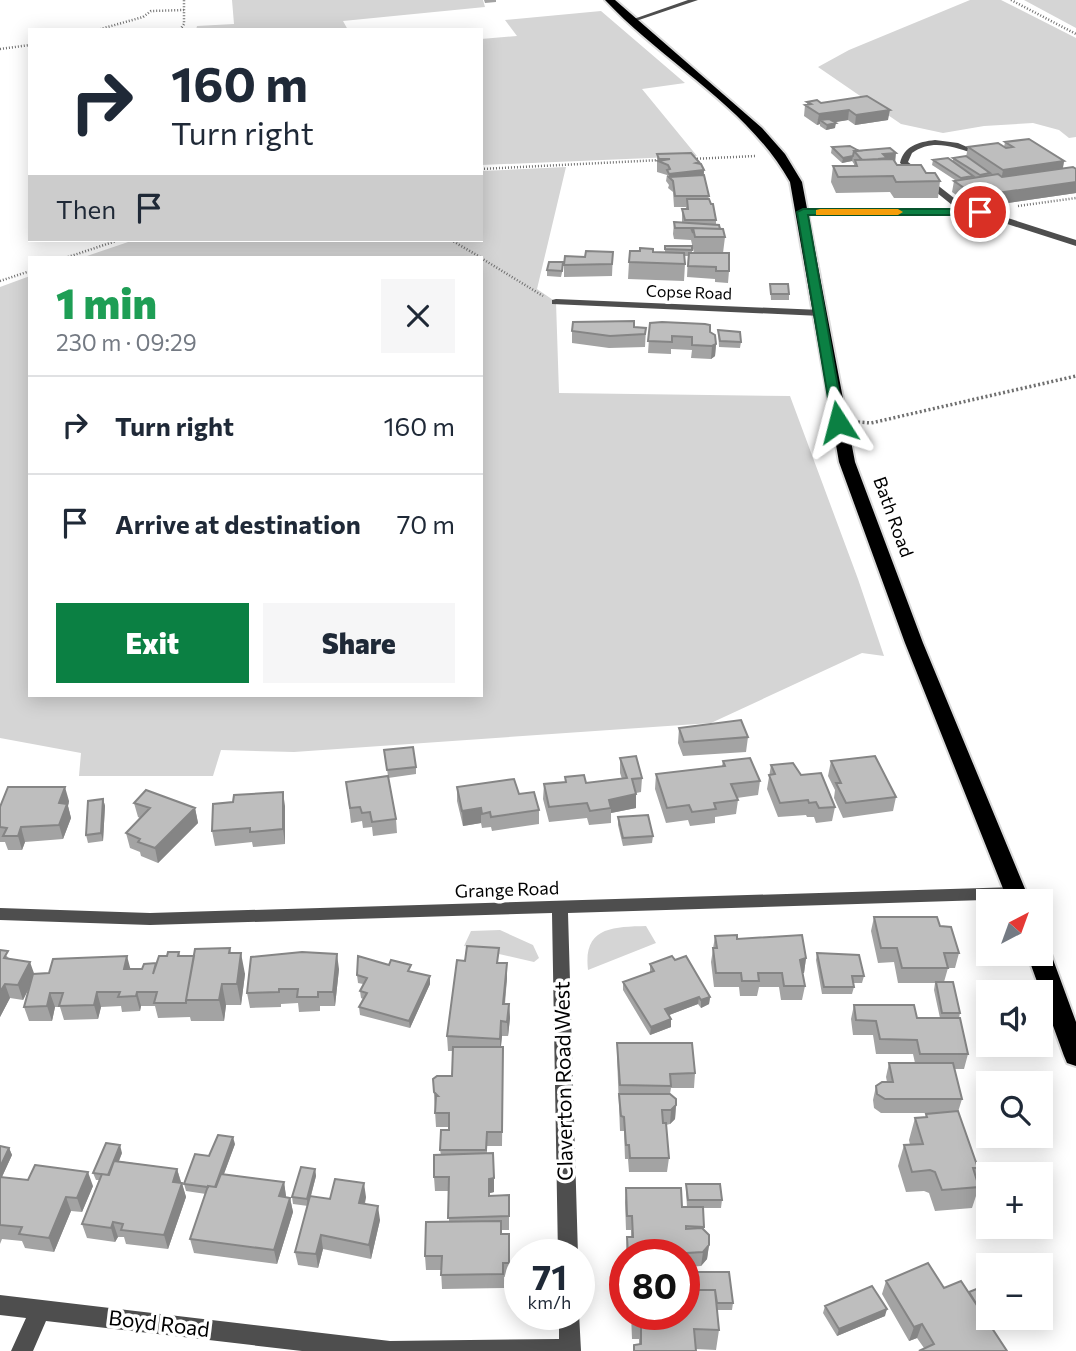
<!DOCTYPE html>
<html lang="en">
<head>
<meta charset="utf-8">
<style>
  body { margin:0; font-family:Commissioner,sans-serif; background:#f6f6f7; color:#1f2937; height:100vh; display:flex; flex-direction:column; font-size:26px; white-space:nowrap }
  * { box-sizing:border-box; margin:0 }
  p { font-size:23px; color:#747a83 }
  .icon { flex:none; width:38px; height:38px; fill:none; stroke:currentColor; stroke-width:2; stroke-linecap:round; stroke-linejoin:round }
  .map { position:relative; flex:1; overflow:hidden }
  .sheet { position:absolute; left:28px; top:256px; width:455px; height:441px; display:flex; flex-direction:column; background:#fff; border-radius:0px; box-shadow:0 4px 18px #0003 }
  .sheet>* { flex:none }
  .guide { position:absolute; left:28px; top:28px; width:455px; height:214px; border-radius:0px; box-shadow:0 4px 18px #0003; background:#fff; color:#1f2937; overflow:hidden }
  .needle { width:46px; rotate:41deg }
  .buttons { position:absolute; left:976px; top:889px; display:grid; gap:14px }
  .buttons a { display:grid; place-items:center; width:77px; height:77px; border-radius:0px; background:#fff; box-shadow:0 4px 18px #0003; font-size:35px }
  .speed { position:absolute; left:504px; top:1239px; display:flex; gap:14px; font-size:35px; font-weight:700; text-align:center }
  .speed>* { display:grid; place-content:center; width:91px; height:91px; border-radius:50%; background:#fff; box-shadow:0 4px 18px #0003; line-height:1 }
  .speed small { font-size:18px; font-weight:400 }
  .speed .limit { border:10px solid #d22; background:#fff; color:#111 }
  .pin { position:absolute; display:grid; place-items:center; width:60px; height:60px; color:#fff; margin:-30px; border:4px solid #fff; border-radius:50%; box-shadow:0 2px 7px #0007 }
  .me { position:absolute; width:77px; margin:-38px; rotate:351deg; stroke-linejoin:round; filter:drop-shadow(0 0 5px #0008) }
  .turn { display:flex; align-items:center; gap:24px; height:147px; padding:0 28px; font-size:32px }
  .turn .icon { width:91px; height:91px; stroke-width:2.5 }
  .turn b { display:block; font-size:49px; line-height:60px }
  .then { display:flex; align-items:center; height:66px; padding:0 28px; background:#0003; gap:14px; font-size:26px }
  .round { display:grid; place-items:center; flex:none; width:74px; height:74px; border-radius:0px; background:#f6f6f7 }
  .headline { display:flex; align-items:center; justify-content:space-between; height:119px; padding:0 28px }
  h1 { font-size:42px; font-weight:800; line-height:52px; color:#1e9e55 }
  .action { display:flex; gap:14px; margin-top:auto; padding:14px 28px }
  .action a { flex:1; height:80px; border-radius:0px; background:#0b8043; color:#fff; font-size:28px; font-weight:800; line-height:80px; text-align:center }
  .action a+a { background:#f6f6f7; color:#1f2937 }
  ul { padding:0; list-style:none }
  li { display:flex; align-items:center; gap:21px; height:98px; padding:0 28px; border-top:2px solid #e0e1e3 }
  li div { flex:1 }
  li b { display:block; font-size:26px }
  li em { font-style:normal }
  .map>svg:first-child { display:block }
  .green { fill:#d5d5d5 }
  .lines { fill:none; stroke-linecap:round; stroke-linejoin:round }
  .trunk-casing { stroke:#dbdbdb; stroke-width:4 }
  .path-far1 { stroke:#707070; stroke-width:2.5; stroke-dasharray:1 2; stroke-linecap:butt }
  .path { stroke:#707070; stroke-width:3.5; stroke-dasharray:2 2.5; stroke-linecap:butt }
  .service { fill:#4e4e4e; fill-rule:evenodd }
  .minor { fill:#4e4e4e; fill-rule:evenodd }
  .trunk { fill:#000; fill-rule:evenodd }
  .wall { fill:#a3a3a3 }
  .shaded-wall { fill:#858585 }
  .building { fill:#bebebe; stroke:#858585; stroke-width:2 }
  .route { fill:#0b8043; stroke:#07532c; stroke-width:2 }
  .slow { fill:#f59e0b }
  .labels { text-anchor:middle; stroke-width:7; stroke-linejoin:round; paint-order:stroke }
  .far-street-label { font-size:16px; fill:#000; stroke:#fff }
  .street-label { font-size:18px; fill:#000; stroke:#fff }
  .near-street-label { font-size:21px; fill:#000; stroke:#fff }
</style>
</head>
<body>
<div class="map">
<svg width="1076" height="1351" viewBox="0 0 1076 1351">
  <rect width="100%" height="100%" fill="#fff"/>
  <path class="green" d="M232,0H483L485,7L343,21L348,30H196L197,26L234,24Z
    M970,0H1001L1076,38V137L1069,138L1059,130L1033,123L984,126L943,133L901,124L818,67L849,50Z
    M1024,0H1076V28Z
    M601,11L685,83L642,89L697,156L481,165V39L517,36L505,20Z
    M566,167L537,289L556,302L559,393L790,396L858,579L884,656L862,653L711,723L294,752L221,750L213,776H79L81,753L0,738V287L30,276V695H481V257H84L134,240H481V171Z
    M646,926L656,943L588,970C583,927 612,927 646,926Z
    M500,930L533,945L539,958L534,962L464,946L471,931Z"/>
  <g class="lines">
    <g class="trunk-casing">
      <path id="trunk" d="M605,0H615L762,128L785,154L802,182L855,462L923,643L1030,901H1008L905,643L839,462L790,182C747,106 664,63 605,0Z
        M1041,946L1047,948L1051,954L1076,1022V1066L1067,1063L1064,1056L1027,954H1041Z"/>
    </g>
    <path class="path-far1" d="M1011,0L1076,34
      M97,30L143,17L151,11L184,10
      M180,30L184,24V0
      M0,49L30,45
      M691,159L756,156
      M481,169L661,160
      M1018,206L1076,198
      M451,240L480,257
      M68,257L119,240
      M481,258L543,296
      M0,281L30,271"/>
    <path class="path" d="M858,422L871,423L1076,376"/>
    <path class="service" d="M688,0H698L633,22L628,21Z
      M935,140L958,143L976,151L972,153C952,146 931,139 912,153L908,162L968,209L983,210L1076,240V246L979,215H803L799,212L803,209H957L900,163C904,146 918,142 935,140Z"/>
    <path class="minor" d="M556,299L821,310L826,313L821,316L552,304V300Z
      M1016,887L1022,889L1024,893L1022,897L1016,899L568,913L578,1255H558L552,913L150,925L0,920V908L150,913Z
      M0,1295L390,1341L559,1339V1314L579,1313L581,1351H302L46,1321L33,1351H11L26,1318L0,1315Z"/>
    <use href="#trunk" class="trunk"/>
  </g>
  <path class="wall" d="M484,0H496V2L485,3Z
    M807,102L821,103L888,120L855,125L848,120L834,122L835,128L826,130L820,126V124L817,125L804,116L805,105H807Z
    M1005,142L1064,161L1063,168L1076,169V193L974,208L952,192L954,181L955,180L932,165L933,160L953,161V158L966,157L968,147H1004Z
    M832,147L859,151L895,162L897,165L926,173L940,181L938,198H894L890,192L836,193L831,182L833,166H854V164L852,161L842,163L831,153Z
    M657,154L699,164L704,170V176L709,199L716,220V225L725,237L723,253L729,271L728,283L715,282V279L687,277L688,256H684L685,264L684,281L628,279L629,262L653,252H665V246H692V253H694L691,240L674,239L673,234L674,222L682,223V209H686V207H674L673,192L668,188L669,185L666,181L667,175L657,172Z
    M613,252L612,276L564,277V265L585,257Z
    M563,268L561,277L547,276V270Z
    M770,284L789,294V300H771Z
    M650,323L710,332L716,344L715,356L711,359L691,358L692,350L671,349V354L648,353Z
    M634,327L646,328L645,347L609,348L572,343V331Z
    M718,330L741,342L740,348L719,347Z
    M679,728L748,737L746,752L683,756L678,743Z
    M384,750L416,767V774L388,778L396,819L397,833L373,836L372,827L363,828L362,821L351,823L346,782L388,776Z
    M620,758L642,778L641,792L636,793V808L611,813V823L589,825L587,818L549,822L543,799L544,784L565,782V777L586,783L622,779L620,773Z
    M723,761L760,781L758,795L737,798L738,800L736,814L715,817V823L690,826L688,820L666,823L655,789L656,774L722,766Z
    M831,761L896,797L893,811L843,818L834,798L835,790L828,776Z
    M771,765L801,775L835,807L832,821L816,823L814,817H807L806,815L778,817L767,789Z
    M457,787L519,794L539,810V824L492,831L491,827L482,828L481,823L463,826L457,801Z
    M103,799L105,806L103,841L88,843L86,835Z
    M69,801L68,806L71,818L63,839L25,842L22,850H8L5,842H0V807Z
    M134,803L195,808L198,823L158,863L141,856L140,852L130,848L126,833L140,818L138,817Z
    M285,806V844L253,847L252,842L215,846L212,831Z
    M618,817L653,836L652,843L623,846L618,825Z
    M874,917L940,926L959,953L955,968H948L944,982L960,1013L959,1018L968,1054L964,1069H954L962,1099L958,1112L978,1168L975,1176L979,1187L972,1208L935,1211L929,1193L924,1191L906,1192L898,1166L904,1145H910L909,1140L915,1118H925L926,1114L931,1113H881L874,1108L873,1100L876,1086L887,1082L886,1077L889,1063H915L913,1054H876L873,1035H853L851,1019L854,1005L917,1018H940L934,990L935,983H898L894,962L878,963L871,931Z
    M715,936L737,939L806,958L804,973H803L805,986L802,1000H781L779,987H759L757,996H740L739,987H714L711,962Z
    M230,948L231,953L245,974L241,1005H226L224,1021H191L190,1017L158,1018L155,1006H141L140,1011L122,1012L121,1006L101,1007L98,1019L64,1020L60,1007H55L52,1021H29L24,1007L28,990L23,1000L10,998L0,1017V950L10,959L34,974L142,969L156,965L167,956L179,952L180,956H194Z
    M817,953L864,976L862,983H853L854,987L852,994H822L816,960Z
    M675,960L710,997L709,1004L701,1008L698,1004L669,1015L671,1019V1027L650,1035L623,990V982L650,972V964Z
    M499,963L507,978L505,1004H509L510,1018L508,1036H502L501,1047H503V1062L502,1146H487V1153H493L494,1192L490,1193V1196L509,1195V1230H501V1234H509V1277H504V1288L442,1289L441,1270H426L425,1256L449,1222V1191H435L434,1177L441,1155L440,1150L449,1130V1127H436L433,1079L452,1076L453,1051H448L447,1036Z
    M339,969L335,1006H320V1011L299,1012L298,1003L281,1004V1007L250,1008L247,993Z
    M411,972L430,984L410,1028L360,1015L359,1007L363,999L361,998L360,991L363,984L358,983L357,975Z
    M617,1043L695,1073L694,1088H671L670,1094L676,1105L675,1119L670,1124L666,1125L669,1158L667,1172H629L628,1159H625L624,1131H620L617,1057Z
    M235,1144L224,1174L284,1182L286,1197L290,1198L293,1212L277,1264L194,1253L190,1239L206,1194L186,1191L184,1184L209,1156Z
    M0,1146L9,1148L12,1155L2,1177L93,1186L82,1212L71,1211L54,1252L25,1248L22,1241L2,1239L0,1244Z
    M122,1153L119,1161L177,1169L186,1197L168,1249L126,1244L124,1237H118L115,1242L87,1238L82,1224L99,1180H96L93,1173Z
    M315,1169L316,1176L311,1196L330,1199L366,1197L365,1204L380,1220L371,1259L323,1249L318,1268L298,1265L295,1252L308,1206L293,1204L292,1197Z
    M686,1184L722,1200L721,1208H703L704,1230L709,1245L707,1259L701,1266L688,1267L687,1281H684V1255H626L627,1237H631V1230H626L625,1202L626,1188L682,1207H687L686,1191Z
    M694,1272L733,1303L732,1310H717L719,1330L716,1350L695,1349L696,1351H633L634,1345L639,1344V1339H632L631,1314H684L691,1290H695L693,1279Z
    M886,1281L969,1292L1006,1319L1003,1326L993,1330L924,1348L917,1338L909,1341L882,1294Z
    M825,1306L885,1316L837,1336L823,1313Z"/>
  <path class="shaded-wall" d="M849,110L848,120L825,124L820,120V124L817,125L819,114Z
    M890,110L888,120L855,125L856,115Z
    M836,123L835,128L826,130L827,125Z
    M896,153L895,164L864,161L883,154Z
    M853,156L852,161L842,163L843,158Z
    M1064,161L1062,172L1001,181L1003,170Z
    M699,162L698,171L704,170L703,181H673L669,177V174Z
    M1076,182V193L974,208L976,196Z
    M716,344L715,356L711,359L712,346Z
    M65,787L69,801L68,806L71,818L63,839L59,825V803Z
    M283,792L285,806V844L283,829Z
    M636,794V808L611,813V808L609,800Z
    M103,799L105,806L103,841L101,833Z
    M195,808L198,823L158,863L155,848Z
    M481,808V823L463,826L462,811Z
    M21,827L25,842L22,850L18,836Z
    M241,953L245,974L241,1005L237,984Z
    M337,954L339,969L335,1006L333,992Z
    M127,956L131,971L124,969Z
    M806,958L804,973L798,974L800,960Z
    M30,962L35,976L23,1000L18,985Z
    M507,963V978L503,1018V1004Z
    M430,976V984L410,1028L409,1021Z
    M5,984L10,998L0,1017V992Z
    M222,984L226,1005L224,1021L219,1000Z
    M97,992L101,1007L98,1019L94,1005Z
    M137,992L141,1006L140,1011L136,996Z
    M50,993L55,1007L52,1021L47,1006Z
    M699,997L698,1004L664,1017L665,1009Z
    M710,997L709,1004L701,1008V1000Z
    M509,1004L510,1018L508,1036L507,1022Z
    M671,1019V1027L650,1035L651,1027Z
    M501,1021L502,1036L500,1054V1039Z
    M676,1105L675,1119L670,1124L671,1110Z
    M233,1137L235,1144L216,1195L214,1188Z
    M120,1145L122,1153L110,1182L108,1175Z
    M9,1148L12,1155L0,1181V1167Z
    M177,1169L181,1183L173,1182Z
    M315,1169L316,1176L308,1206L307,1199Z
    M88,1172L93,1186L82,1212L77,1198Z
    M494,1178V1192L490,1193V1210L489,1179Z
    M284,1182L286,1196L282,1210L279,1196Z
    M182,1183L186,1197L168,1249L164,1235Z
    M364,1183L366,1197L361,1217L359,1203Z
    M66,1197L71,1211L54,1252L49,1238Z
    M290,1198L293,1212L277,1264L274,1250Z
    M378,1206L380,1220L371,1259L369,1245Z
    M113,1222L118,1237L115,1242L111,1228Z
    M321,1235L323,1249L318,1268L316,1254Z
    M709,1245L707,1259L701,1266L703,1252Z
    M887,1309L885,1316L837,1336L839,1329Z
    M1006,1319L1003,1326L983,1335L985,1328Z
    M922,1324L917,1338L909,1341L914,1327Z"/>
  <path class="building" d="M867,96L890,110L856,115L849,110L819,114L805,105L811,104L807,102L817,100L821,103Z
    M829,119L836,123L827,125L820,120Z
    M1029,139L1064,161L1003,170L968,147L998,143L1006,148L1013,147L1005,142Z
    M850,146L859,151H854L853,156L843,158L832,147Z
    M890,148L896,153L883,154L887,158L878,159L862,160L854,151Z
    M691,153L699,162L696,163L701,164L704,170L669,174L667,170L670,169L668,165L658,161L670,159H659L657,154Z
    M966,156L990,173L980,175L953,158Z
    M948,158L973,176L961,178L933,160Z
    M893,159L897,165H921L926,173H935L940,181L896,182L893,176L838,177L833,166H857L855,160Z
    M1073,167L1076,169V182L976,196L954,181L998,174L1002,177Z
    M704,175L709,196H675L673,181L669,177Z
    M687,199H709L711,204H713L716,220H685L682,209H688Z
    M674,222L719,225L720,229L693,228V233L691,228H675Z
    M693,228L723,229L725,237H695Z
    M665,246H692V250L665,249Z
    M640,248L653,249V252L684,253L685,264L629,262L630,251H640Z
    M586,251L613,252L612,264L564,265L565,256L585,257Z
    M689,253H729V271H716V267L688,266Z
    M549,262H563L562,271L547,270Z
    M770,284H788L789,294H771Z
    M634,321V327L646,328L645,334L610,336L572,331L573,322Z
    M662,322L705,324L710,325V332L715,335L716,344L712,346L692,345V337L672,336V342L648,341L650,323Z
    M718,330L740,332L741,342L720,341Z
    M741,720L748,737L684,742L679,728Z
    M413,747L416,767L387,770L384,750Z
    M636,756L642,778L632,779L636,794L609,800L611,808L590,811L587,803L549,807L544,784L566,782L565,777L584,775L586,783L627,778L620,758Z
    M875,756L896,797L846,803L836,783H841L831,761Z
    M750,758L760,781L731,784L738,800L714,803L716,809L692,812L689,805L667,808L656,774L725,766L723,761Z
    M793,763L801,775L821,773L835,807L819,808L816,802L809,803L808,800L780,803L769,775L775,774L771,765Z
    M388,776L396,819L372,822L370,812L362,813L360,807L350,808L346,782Z
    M514,779L519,794L534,792L539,810L491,817L490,812L482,814L481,808L462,811L457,787Z
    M8,787H65L59,803L67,804L59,825L21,827L18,836H3L7,828L0,827V807Z
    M146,790L195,808L155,848L138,842L140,839L126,833L150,808L134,803Z
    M283,792V829L250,832V828L212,831L213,804L233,802L234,795Z
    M103,799L101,833L86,835L88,801Z
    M648,815L653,836L623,838L618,817Z
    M874,917H937L940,926L951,927L959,953H944L948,968H902L897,948H881Z
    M737,935V939L802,935L806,958L800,960L805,986H784L782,973H758L759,981H742L741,973H716L713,948H717L715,936Z
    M467,946L499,948L497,963H507L503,1004H509L507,1022L501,1021L500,1039L447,1036L457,960L465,961Z
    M230,948L229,953H241L237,984H222L219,1000H186L195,949Z
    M0,950L8,951L4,958L30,962L18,985L5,984L0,992Z
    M168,952H179L178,956H194L186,1000V1003H154L157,992H137L136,996L118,997L120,992H97L94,1005L59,1006L63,993H50L47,1006L24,1007L33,974L49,973L53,959L127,956L124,969H142L144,964L156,963L153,974L159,956H167Z
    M302,952L337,954L333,992H318V997H297L298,989H279V992L247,993L251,957Z
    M817,953L859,955L864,976H852L854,987H824Z
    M358,956L389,965L391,960L411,965L408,971L430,976L409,1021L359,1007L367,993L360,991L367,978L357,975Z
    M672,956L675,960L686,956L710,997L701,1000L699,997L665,1009L671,1019L651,1027L623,982L654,971L650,964Z
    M936,982H953L960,1013H942Z
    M854,1005H914L917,1018H960L968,1054H920L917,1040L880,1039L876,1021L856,1020Z
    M617,1043H692L695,1073L670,1074L671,1086L620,1085Z
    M453,1047H503L502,1132H487L486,1150H440L441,1130H449V1113H435L436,1096H438L434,1092L433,1079L437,1076H452Z
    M889,1063H953L962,1099H885L877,1094L876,1086L882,1082H893Z
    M619,1094H670L676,1099V1105L671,1110H662L663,1123H666L669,1158H630L629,1145H626L624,1117L621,1116Z
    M958,1111L978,1168H973L979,1187L942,1190L935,1172L930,1170L912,1172L904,1145L923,1144L915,1118L927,1117L926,1114Z
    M218,1135L233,1137L215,1187L208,1186V1187L184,1184L195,1154L209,1156Z
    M106,1143L120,1145L108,1175L93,1173Z
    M0,1146L9,1148L0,1167Z
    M493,1153L494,1178L489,1179V1196L509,1195V1216L448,1218L449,1177H434V1155Z
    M114,1161L177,1169L173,1182L182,1183L164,1235L121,1230L123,1224L113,1222L111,1228L82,1224L102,1174L109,1175Z
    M35,1165L88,1172L77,1198L66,1197L49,1238L19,1234L22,1227L0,1225V1177L28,1180Z
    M301,1167L315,1169L307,1199L292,1197Z
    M221,1174L284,1182L279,1196L290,1198L274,1250L190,1239L208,1186L216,1187Z
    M335,1179L364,1183L359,1203L378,1206L369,1245L321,1235L316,1254L295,1252L310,1196L330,1199Z
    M686,1184H720L722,1200H688Z
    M626,1188H681L682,1207H703L704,1227L686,1226V1229L702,1228L709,1235V1245L703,1252L687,1253L688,1267H684V1255H628L627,1237H633L632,1216H627Z
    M501,1221V1234H509V1263H503V1274L441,1275L442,1256H425L426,1222Z
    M928,1263L944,1288L961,1281L1007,1351H919L934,1344L922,1324L914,1327L886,1281Z
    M694,1272H729L733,1303H717L715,1290H696Z
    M684,1286H690L691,1290H715L719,1330L694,1329L696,1351H634V1345L641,1344V1319H634V1314H684Z
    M872,1286L887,1309L839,1329L825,1306Z
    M984,1286L989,1293V1318H1005L1006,1319L990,1326L969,1292Z"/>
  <path class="route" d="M803,209H980L985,212L980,215H808L844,422L838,426L832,422L797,212Z"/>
  <path class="slow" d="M820,209H898L903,212L898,215H816V210Z"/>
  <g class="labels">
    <g class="far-street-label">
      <text transform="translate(689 292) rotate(2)" y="6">Copse Road</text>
    </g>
    <g class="street-label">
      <text transform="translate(893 517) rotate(70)" y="6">Bath Road</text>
      <text transform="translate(507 890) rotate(-2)" y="6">Grange Road</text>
    </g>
    <g class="near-street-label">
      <text transform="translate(564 1081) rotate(-91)" y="7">Claverton Road West</text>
      <text transform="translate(159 1324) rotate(7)" y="7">Boyd Road</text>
    </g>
  </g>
</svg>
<div class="buttons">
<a><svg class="needle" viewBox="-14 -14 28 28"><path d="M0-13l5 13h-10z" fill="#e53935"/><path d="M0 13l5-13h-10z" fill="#747a83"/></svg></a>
<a><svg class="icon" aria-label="sound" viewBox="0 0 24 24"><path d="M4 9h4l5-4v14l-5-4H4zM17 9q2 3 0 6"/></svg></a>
<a><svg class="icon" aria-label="search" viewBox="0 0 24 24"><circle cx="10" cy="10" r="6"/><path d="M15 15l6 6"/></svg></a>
<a>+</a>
<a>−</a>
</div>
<div class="speed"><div>71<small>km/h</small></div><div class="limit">80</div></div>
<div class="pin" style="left:980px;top:212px;background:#d93025"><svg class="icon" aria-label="arrive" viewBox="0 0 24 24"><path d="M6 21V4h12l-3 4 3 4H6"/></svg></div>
<svg class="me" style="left:838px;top:422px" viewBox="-20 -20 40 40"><path d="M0-17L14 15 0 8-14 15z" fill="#0b8043" stroke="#fff" stroke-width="4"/></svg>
<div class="guide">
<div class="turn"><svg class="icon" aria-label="right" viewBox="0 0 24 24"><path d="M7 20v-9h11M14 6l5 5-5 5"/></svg><div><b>160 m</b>Turn right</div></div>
<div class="then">Then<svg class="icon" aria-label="arrive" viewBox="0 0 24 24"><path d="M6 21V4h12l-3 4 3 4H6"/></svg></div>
</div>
<section class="sheet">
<div class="headline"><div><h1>1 min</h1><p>230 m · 09:29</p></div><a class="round"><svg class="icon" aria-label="close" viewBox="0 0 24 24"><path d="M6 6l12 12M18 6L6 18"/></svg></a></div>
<ul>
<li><svg class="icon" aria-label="right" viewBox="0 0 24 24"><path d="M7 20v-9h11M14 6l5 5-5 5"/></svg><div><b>Turn right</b></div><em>160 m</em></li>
<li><svg class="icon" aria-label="arrive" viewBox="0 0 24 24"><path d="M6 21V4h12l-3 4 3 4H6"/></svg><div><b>Arrive at destination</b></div><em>70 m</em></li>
</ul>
<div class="action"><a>Exit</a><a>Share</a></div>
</section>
</div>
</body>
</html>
